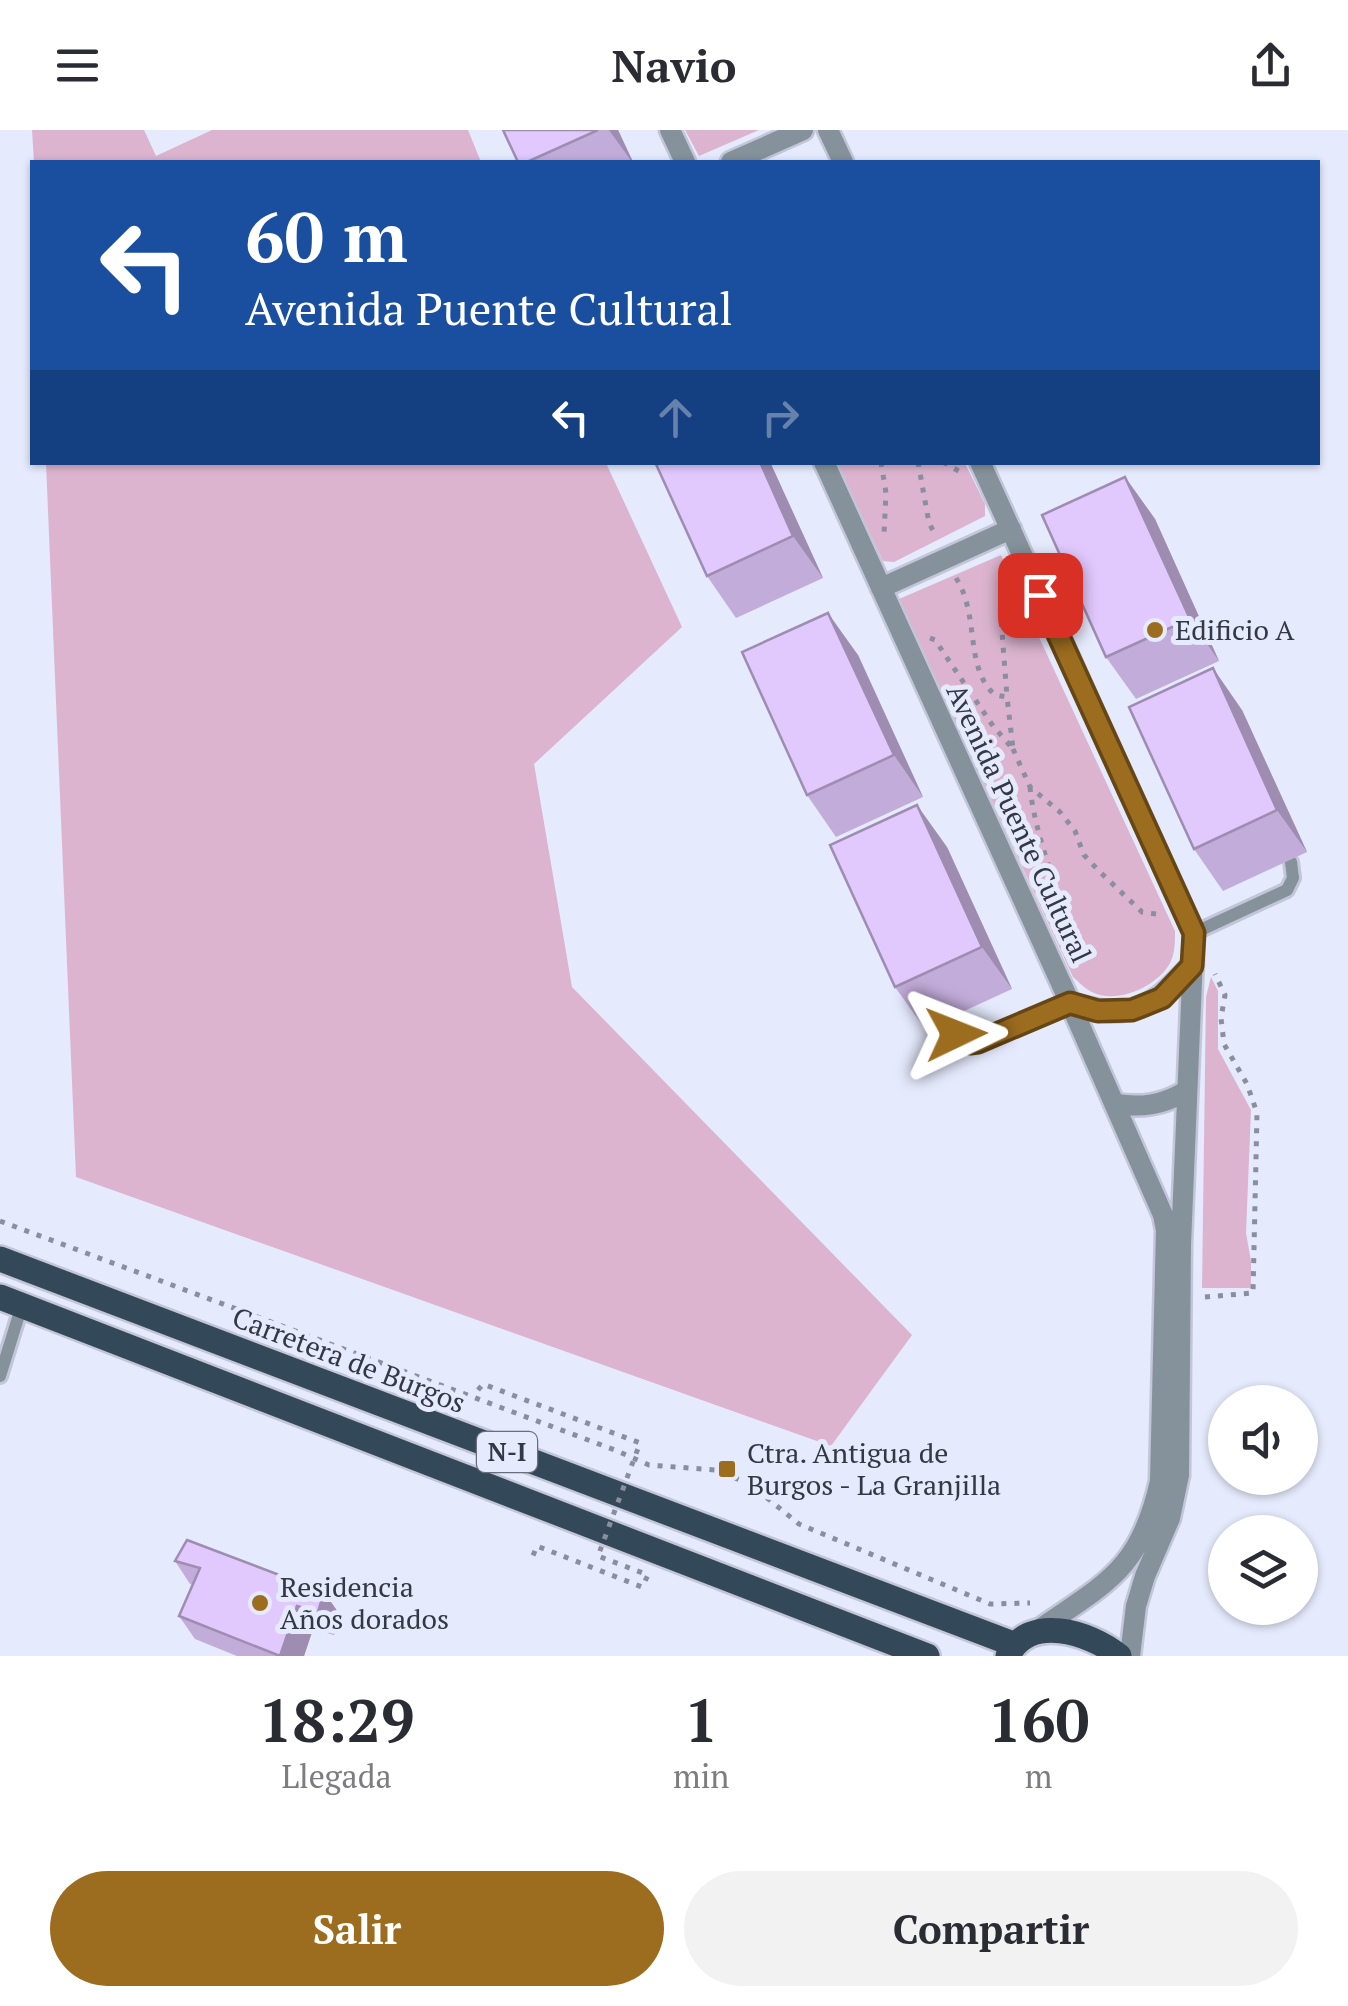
<!DOCTYPE html>
<html lang="es">
<head>
<meta charset="utf-8">
<style>
  body { margin:0; font-family:"PT Serif",serif; background:#f2f2f3; color:#2b2b33; height:100vh; display:flex; flex-direction:column; font-size:38px; white-space:nowrap }
  * { box-sizing:border-box; margin:0 }
  p { font-size:32px; color:#7c7c81 }
  .icon { flex:none; width:55px; height:55px; fill:none; stroke:currentColor; stroke-width:2; stroke-linecap:round; stroke-linejoin:round }
  .map { position:relative; height:1526px; overflow:hidden }
  .panel { display:flex; flex-direction:column; background:#fff; flex:1 }
  .panel>* { flex:none }
  .banner { position:absolute; left:30px; top:30px; width:1290px; height:305px; border-radius:0px; box-shadow:0 2px 8px #0004; background:#1a4fa0; color:#fff; overflow:hidden }
  .fabs { position:absolute; left:1208px; top:1255px; display:grid; gap:20px }
  .fabs a { display:grid; place-items:center; width:110px; height:110px; border-radius:50%; background:#fff; box-shadow:0 2px 8px #0004; font-size:50px }
  .pin { position:absolute; display:grid; place-items:center; width:85px; height:85px; color:#fff; margin:-42px; border-radius:20px; box-shadow:0 5px 15px #0006 }
  .me { position:absolute; width:110px; margin:-55px; rotate:88deg; stroke-linejoin:round; filter:drop-shadow(0 0 8px #0008) }
  .turn { display:flex; align-items:center; gap:35px; height:210px; padding:0 50px; font-size:45px }
  .turn .icon { width:130px; height:130px; stroke-width:2.5 }
  .turn b { display:block; font-size:70px; line-height:85px }
  .lanes { display:flex; align-items:center; height:95px; padding:0 50px; background:#0003; justify-content:center; gap:50px; direction:ltr }
  .lanes .off { opacity:.35 }
  .eta { display:flex; justify-content:space-evenly; align-items:center; height:170px; text-align:center }
  .eta b { font-size:60px; font-weight:800; line-height:70px }
  .cta { display:flex; gap:20px; margin-top:auto; padding:20px 50px }
  .cta a { flex:1; height:115px; border-radius:60px; background:#9c6c1f; color:#fff; font-size:40px; font-weight:800; line-height:115px; text-align:center }
  .cta a+a { background:#f2f2f3; color:#2b2b33 }
  header { display:flex; justify-content:space-between; align-items:center; height:130px; padding:0 50px; background:#fff; font-size:45px; font-weight:800 }
  .map>svg:first-child { display:block }
  .green { fill:#dcb4cf }
  .lines { fill:none; stroke-linecap:round; stroke-linejoin:round }
  .lane-casing { stroke:#c2c6d8; stroke-width:18 }
  .street-casing { stroke:#c2c6d8; stroke-width:25 }
  .primary-casing { stroke:#c2c6d8; stroke-width:30 }
  .path { stroke:#8a8e9e; stroke-width:5; stroke-dasharray:5 8; stroke-linecap:butt }
  .lane { stroke:#85919b; stroke-width:12 }
  .street { stroke:#85919b; stroke-width:20 }
  .primary { stroke:#334859; stroke-width:25 }
  .path-bridge { stroke:#8a8e9e; stroke-width:5; stroke-dasharray:5 8; stroke-linecap:butt }
  .wall { fill:#c2acda }
  .shaded-wall { fill:#9e8cb1 }
  .building { fill:#e1c8fd; stroke:#9e8cb1; stroke-width:2.5 }
  .route-casing { stroke:#654614; stroke-width:25 }
  .route { stroke:#9c6c1f; stroke-width:18 }
  .poi-dot { fill:#9c6c1f; stroke:#e5eafd; stroke-width:4 }
  .labels { text-anchor:middle; stroke-width:10; stroke-linejoin:round; paint-order:stroke }
  .shield { fill:#e5eafd; stroke:#696d7c; stroke-width:2.5 }
  .shield-label { font-size:25px; font-weight:bold; fill:#343744 }
  .poi-label { font-size:28px; fill:#343744; stroke:#e5eafd; text-anchor:start }
  .street-label { font-size:28px; fill:#343744; stroke:#e5eafd }
</style>
</head>
<body>
<header><svg class="icon" aria-label="menu" viewBox="0 0 24 24"><path d="M4 6h16M4 12h16M4 18h16"/></svg>Navio<svg class="icon" aria-label="share" viewBox="0 0 24 24"><path d="M12 15V3M7 8l5-5 5 5M5 13v7h14v-7"/></svg></header>
<div class="map">
<svg width="1348" height="1526" viewBox="0 0 1348 1526">
  <rect width="100%" height="100%" fill="#e5eafd"/>
  <path class="green" d="M32,0H144L156,26L212,0H468L481,32H34Z
    M685,0H759L699,26Z
    M46,333H606L682,497L534,634L572,857L912,1205L831,1316L76,1047Z
    M836,333H965L985,374V386L894,432L883,431Z
    M1001,425L1175,801C1175,812 1175,824 1170,833C1158,856 1117,875 1092,862C1085,859 1079,852 1073,847L899,469Z
    M1211,847L1218,861V919L1251,980L1246,1103L1251,1131V1158H1202L1206,867Z"/>
  <g class="lines">
    <g class="lane-casing">
      <path id="lane" d="M1194,803L1287,760L1293,748L1291,732
        M951,894L963,910L979,913L1070,873
        M0,1246L22,1175"/>
    </g>
    <g class="street-casing">
      <path id="street" d="M670,0L685,32
        M828,0L843,32
        M731,32L803,0
        M824,332L1070,873L1163,1085L1166,1100L1160,1351C1140,1442 1105,1453 1034,1503
        M980,332L1194,803L1181,1114L1179,1345L1170,1388L1145,1446L1136,1476L1130,1526
        M881,458L1011,399
        M1070,873C1130,891 1151,880 1191,836
        M1115,974C1142,978 1163,975 1186,961"/>
    </g>
    <g class="primary-casing">
      <path id="primary" d="M0,1129L1013,1514
        M0,1167L927,1526
        M1008,1526C1028,1483 1090,1502 1119,1526"/>
    </g>
    <path class="path" d="M881,332L886,363L884,404
      M918,332L929,393L936,406
      M943,332L962,343
      M956,448C980,485 964,538 995,565L1007,567L1000,476L1005,443
      M930,508L935,510L993,596L1013,619L1007,567
      M1013,619L1030,657L1060,682L1075,701L1084,725L1099,741L1142,782L1162,785
      M1030,657C1035,708 1058,753 1066,804
      M0,1091L615,1320L649,1335L715,1340L750,1354L799,1394L990,1474L1030,1473
      M1205,1167L1253,1163L1257,983L1247,954L1224,914L1221,888L1225,865L1215,844"/>
    <use href="#lane" class="lane"/>
    <use href="#street" class="street"/>
    <use href="#primary" class="primary"/>
    <path class="path-bridge" d="M478,1260L483,1254L640,1313L598,1426L648,1445L642,1457L537,1416L532,1428"/>
  </g>
  <path class="wall" d="M503,0H618L633,32H518Z
    M655,332H770L823,448L736,488L707,446Z
    M1125,347L1155,389L1219,531L1136,569L1106,527Z
    M858,525L923,667L836,707L807,665Z
    M1242,580L1307,722L1223,761L1194,719Z
    M947,717L1012,859L925,899L895,857Z
    M175,1431L324,1462L340,1485L334,1505L313,1499L304,1526H237L195,1509L179,1486L193,1455L190,1454Z"/>
  <path class="shaded-wall" d="M609,0H618L633,32H632Z
    M760,332H770L823,448L793,406Z
    M1125,347L1155,389L1219,531L1190,489Z
    M828,483L858,525L923,667L894,625Z
    M1213,538L1242,580L1307,722L1277,680Z
    M917,675L947,717L1012,859L982,817Z
    M324,1462L340,1485L334,1505L318,1482Z
    M297,1476L313,1499L304,1526H280Z"/>
  <path class="building" d="M503,0H598L527,32H518Z
    M655,332H760L793,406L707,446Z
    M1125,347L1190,489L1106,527L1042,385Z
    M828,483L894,625L807,665L742,522Z
    M1213,538L1277,680L1194,719L1129,577Z
    M917,675L982,817L895,857L830,715Z
    M187,1410L324,1462L318,1482L297,1476L280,1526L179,1486L200,1438L175,1431Z"/>
  <g class="lines">
    <g class="route-casing">
      <path id="route" d="M956,904L970,913L978,912L1070,873L1098,881L1132,880L1162,868L1192,836L1194,803L1040,465"/>
    </g>
    <use href="#route" class="route"/>
  </g>
  <g class="poi-dot">
    <circle cx="1155" cy="500" r="10"/>
    <rect x="717" y="1329" width="20" height="20" rx="5"/>
    <circle cx="260" cy="1473" r="10"/>
  </g>
  <g class="labels">
    <rect class="shield" x="477" y="1302" width="60" height="40" rx="8"/>
    <g class="shield-label">
      <text x="507" y="1331">N-I</text>
    </g>
    <g class="poi-label">
      <text x="1175" y="510">Edificio A</text>
      <text x="747" y="1333">Ctra. Antigua de<tspan x="747" dy="32">Burgos - La Granjilla</tspan></text>
      <text x="280" y="1467">Residencia<tspan x="280" dy="32">Años dorados</tspan></text>
    </g>
    <g class="street-label">
      <text transform="translate(1019 693) rotate(65)" y="10">Avenida Puente Cultural</text>
      <text transform="translate(349 1230) rotate(21)" y="10">Carretera de Burgos</text>
    </g>
  </g>
</svg>
<div class="fabs">
<a><svg class="icon" aria-label="sound" viewBox="0 0 24 24"><path d="M4 9h4l5-4v14l-5-4H4zM17 9q2 3 0 6"/></svg></a>
<a><svg class="icon" aria-label="layers" viewBox="0 0 24 24"><path d="M12 4l9 5-9 5-9-5zM3 14l9 5 9-5"/></svg></a>
</div>
<div class="pin" style="left:1040px;top:465px;background:#d93025"><svg class="icon" aria-label="arrive" viewBox="0 0 24 24"><path d="M6 21V4h12l-3 4 3 4H6"/></svg></div>
<svg class="me" style="left:956px;top:904px" viewBox="-20 -20 40 40"><path d="M0-17L14 15 0 8-14 15z" fill="#9c6c1f" stroke="#fff" stroke-width="4"/></svg>
<div class="banner">
<div class="turn"><svg class="icon" aria-label="left" viewBox="0 0 24 24"><path d="M17 20v-9H6M10 6l-5 5 5 5"/></svg><div><b>60 m</b>Avenida Puente Cultural</div></div>
<div class="lanes"><svg class="icon" aria-label="left" viewBox="0 0 24 24"><path d="M17 20v-9H6M10 6l-5 5 5 5"/></svg><svg class="icon off" aria-label="ahead" viewBox="0 0 24 24"><path d="M12 20V5M6 11l6-6 6 6"/></svg><svg class="icon off" aria-label="right" viewBox="0 0 24 24"><path d="M7 20v-9h11M14 6l5 5-5 5"/></svg></div>
</div>
</div>
<section class="panel">
<div class="eta">
<div><b>18:29</b><p>Llegada</p></div>
<div><b>1</b><p>min</p></div>
<div><b>160</b><p>m</p></div>
</div>
<div class="cta"><a>Salir</a><a>Compartir</a></div>
</section>
</body>
</html>
